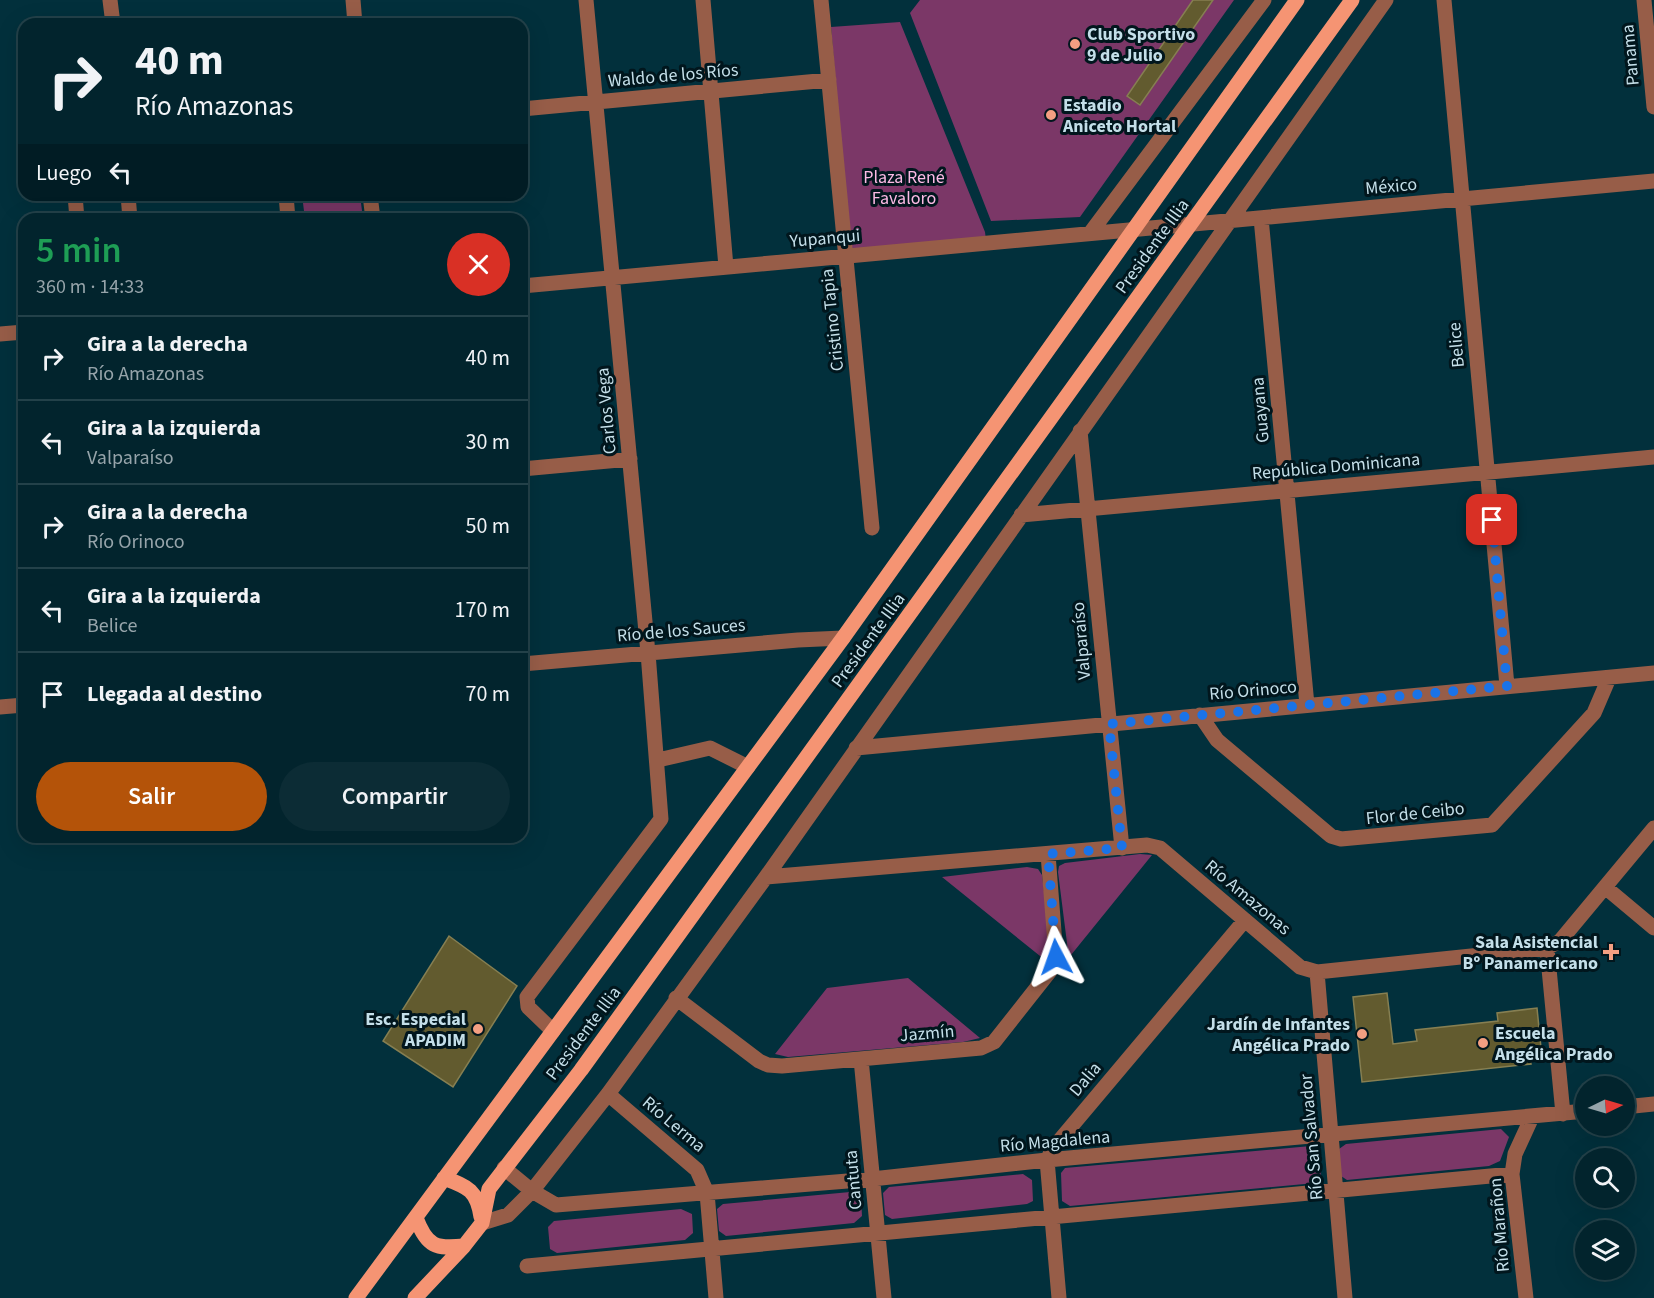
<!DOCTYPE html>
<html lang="es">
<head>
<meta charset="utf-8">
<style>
  body { margin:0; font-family:"Source Sans 3",sans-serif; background:#0c2c35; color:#f1f3f6; height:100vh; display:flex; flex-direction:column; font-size:22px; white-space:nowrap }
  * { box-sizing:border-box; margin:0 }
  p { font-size:20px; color:#96a4aa }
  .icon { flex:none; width:33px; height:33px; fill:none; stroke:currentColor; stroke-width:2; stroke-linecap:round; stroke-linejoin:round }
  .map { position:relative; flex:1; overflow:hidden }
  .side { position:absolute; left:18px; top:213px; width:510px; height:630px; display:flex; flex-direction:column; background:#02242d; border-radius:18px; box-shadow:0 6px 24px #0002,0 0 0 2px #234149 }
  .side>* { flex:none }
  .top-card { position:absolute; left:18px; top:18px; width:510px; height:183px; border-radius:18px; box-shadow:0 6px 24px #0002,0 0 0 2px #234149; background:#02242d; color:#f1f3f6; overflow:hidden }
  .needle { width:39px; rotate:85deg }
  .controls { position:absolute; left:1575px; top:1076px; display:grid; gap:12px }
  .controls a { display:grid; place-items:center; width:60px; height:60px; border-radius:50%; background:#02242d; box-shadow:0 6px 24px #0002,0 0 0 2px #234149; font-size:30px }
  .pin { position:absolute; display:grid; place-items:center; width:51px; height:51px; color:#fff; margin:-26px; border-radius:12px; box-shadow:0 3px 9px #0006 }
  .me { position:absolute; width:66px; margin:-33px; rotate:356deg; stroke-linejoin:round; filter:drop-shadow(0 0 4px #0008) }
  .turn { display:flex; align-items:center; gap:21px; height:126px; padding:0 18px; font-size:27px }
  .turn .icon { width:78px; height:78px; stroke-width:2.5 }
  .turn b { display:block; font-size:42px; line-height:51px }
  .then { display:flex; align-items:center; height:57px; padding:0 18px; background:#0003; gap:12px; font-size:22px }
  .round { display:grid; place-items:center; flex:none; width:63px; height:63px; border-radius:32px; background:#0c2c35 }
  .overview { display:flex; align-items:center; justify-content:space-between; height:102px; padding:0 18px }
  h1 { font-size:36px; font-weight:600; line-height:45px; color:#1e9e55 }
  .primary-button { display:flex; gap:12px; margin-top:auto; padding:12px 18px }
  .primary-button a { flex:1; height:69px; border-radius:36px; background:#b45309; color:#fff; font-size:24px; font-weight:600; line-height:69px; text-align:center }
  .primary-button a+a { background:#0c2c35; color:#f1f3f6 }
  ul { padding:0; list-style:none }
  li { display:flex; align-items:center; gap:18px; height:84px; padding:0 18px; border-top:2px solid #234149 }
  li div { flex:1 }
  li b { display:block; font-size:22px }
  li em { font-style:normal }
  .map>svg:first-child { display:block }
  .green { fill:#7b3767 }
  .building { fill:#625b2f; stroke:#867f52; stroke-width:1.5 }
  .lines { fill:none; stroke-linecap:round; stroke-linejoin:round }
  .minor { stroke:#975d48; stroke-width:15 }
  .major { stroke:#f59473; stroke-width:15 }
  .route { stroke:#1a73e8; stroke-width:10; stroke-dasharray:0 18 }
  .poi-dot { fill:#f39f82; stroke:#01161d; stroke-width:2 }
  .labels { text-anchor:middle; stroke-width:6; stroke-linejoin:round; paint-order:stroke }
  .poi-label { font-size:18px; font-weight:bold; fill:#c4dfe9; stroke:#01161d; text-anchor:start }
  .street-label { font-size:18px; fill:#c4dfe9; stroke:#01161d }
  .park-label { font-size:18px; fill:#fcbae5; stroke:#01161d }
</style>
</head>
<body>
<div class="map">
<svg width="1654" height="1298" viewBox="0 0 1654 1298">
  <rect width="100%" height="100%" fill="#02303c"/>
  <path class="green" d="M920,0H1234L1080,217L991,221L910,13Z
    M900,22L985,232L986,240L850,251L831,27Z
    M302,195H360L363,219H305Z
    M1140,854L1152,855L1071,955L1068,951L1058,872L1059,866L1065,863Z
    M1027,867L1038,869L1042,875L1051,950L1045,960L942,877Z
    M908,978L980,1038L963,1042L788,1057L775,1054L827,988Z
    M1501,1129L1509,1137L1500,1161L1489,1166L1347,1180L1341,1176L1339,1149L1346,1144Z
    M1311,1146L1319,1152L1321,1177L1315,1183L1070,1206L1062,1201L1061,1173L1065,1168Z
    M1023,1174L1032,1180L1033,1201L1027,1204L892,1219L885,1215L883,1193L889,1187Z
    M850,1192L861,1197L862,1216L854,1223L726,1236L719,1231L717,1209L723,1204Z
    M681,1209L692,1214L693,1233L685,1240L557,1253L550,1249L548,1227L554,1221Z"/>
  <path class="building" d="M1193,0H1213L1140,105L1127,96Z
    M449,936L517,986L453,1087L383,1041Z
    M1387,993L1393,1044L1417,1041L1415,1030L1498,1021L1497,1013L1537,1008L1541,1048L1529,1050L1531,1064L1362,1082L1353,997Z"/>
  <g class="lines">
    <path class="minor" d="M110,0L113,24
      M353,0L355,24
      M703,0L726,267
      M821,0L872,528
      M1444,0L1507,686
      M1644,0L1654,107
      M522,109L829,80
      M75,195L77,219
      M128,195L130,219
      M286,195L288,219
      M370,195L373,219
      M1261,218L1307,705
      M1091,232L1264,0
      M522,286C899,251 1277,217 1654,181
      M0,334L24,332
      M1080,431L1122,848
      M522,469L630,459
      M1021,515L1654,457
      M522,664L798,640L843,638
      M0,707L24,705
      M1200,715L1217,740L1331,836L1341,839L1492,825L1594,713L1609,678
      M856,748L1654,673
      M658,760L710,748L748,767
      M766,877L1147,845L1160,848L1300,967L1317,972L1547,948L1560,941L1654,828
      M1605,887L1654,928
      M1547,948L1563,1114
      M1317,972L1345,1298
      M676,998L759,1061L768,1065L782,1066L981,1048L994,1042L1050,971L1056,957L1048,854
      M553,1031L528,1007L527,997L661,819L648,653L586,0
      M861,1059L884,1298
      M608,1094L697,1170L707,1193L716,1298
      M1624,1107L1654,1104
      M504,1168L532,1191L556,1205L872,1179L1047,1160L1586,1111
      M482,1223L508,1215L532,1191L608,1094L766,877L1386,0
      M527,1266L1512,1174
      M1059,1298L1047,1160L1054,1147L1245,920
      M1526,1298L1512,1174L1515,1154L1532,1117"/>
    <path class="major" d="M444,1178C468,1187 477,1190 481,1217
      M416,1218C427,1247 436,1249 464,1246
      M356,1298L843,638L1297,0
      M415,1298L464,1246L482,1223L489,1189L581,1070L1352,0"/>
  </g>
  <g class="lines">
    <path class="route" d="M1056,957L1048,854L1122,848L1109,724L1507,686L1492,520"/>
  </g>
  <g class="poi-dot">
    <circle cx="1075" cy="44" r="6"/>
    <circle cx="1051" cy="115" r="6"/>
    <path d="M1608 943h6v6h6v6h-6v6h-6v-6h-6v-6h6z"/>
    <circle cx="478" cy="1029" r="6"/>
    <circle cx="1362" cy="1034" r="6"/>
    <circle cx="1483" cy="1043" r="6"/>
  </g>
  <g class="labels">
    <g class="poi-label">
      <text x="1087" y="40">Club Sportivo<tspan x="1087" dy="21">9 de Julio</tspan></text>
      <text x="1063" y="111">Estadio<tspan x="1063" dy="21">Aniceto Hortal</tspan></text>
      <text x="1598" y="948" text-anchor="end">Sala Asistencial<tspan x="1598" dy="21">Bº Panamericano</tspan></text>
      <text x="466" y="1025" text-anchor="end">Esc. Especial<tspan x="466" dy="21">APADIM</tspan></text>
      <text x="1350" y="1030" text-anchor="end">Jardín de Infantes<tspan x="1350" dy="21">Angélica Prado</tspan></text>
      <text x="1495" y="1039">Escuela<tspan x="1495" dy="21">Angélica Prado</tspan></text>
    </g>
    <g class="street-label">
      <text transform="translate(1630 55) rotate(-95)" y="6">Panama</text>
      <text transform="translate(673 75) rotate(-5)" y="6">Waldo de los Ríos</text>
      <text transform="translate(1391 186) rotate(-5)" y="6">México</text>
      <text transform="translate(825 238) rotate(-5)" y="6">Yupanqui</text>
      <text transform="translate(1152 246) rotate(-54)" y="6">Presidente Illia</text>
      <text transform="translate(832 320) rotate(-96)" y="6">Cristino Tapia</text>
      <text transform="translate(1456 345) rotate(-95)" y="6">Belice</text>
      <text transform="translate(1260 410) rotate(-95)" y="6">Guayana</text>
      <text transform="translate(606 411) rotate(-95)" y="6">Carlos Vega</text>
      <text transform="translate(1336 466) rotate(-5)" y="6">República Dominicana</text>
      <text transform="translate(681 630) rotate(-5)" y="6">Río de los Sauces</text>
      <text transform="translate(868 640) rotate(-54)" y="6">Presidente Illia</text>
      <text transform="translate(1081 641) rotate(-95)" y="6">Valparaíso</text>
      <text transform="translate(1253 690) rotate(-5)" y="6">Río Orinoco</text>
      <text transform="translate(1415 813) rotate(-6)" y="6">Flor de Ceibo</text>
      <text transform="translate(1248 897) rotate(40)" y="6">Río Amazonas</text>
      <text transform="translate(583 1033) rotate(-53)" y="6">Presidente Illia</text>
      <text transform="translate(927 1033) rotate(-5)" y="6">Jazmín</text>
      <text transform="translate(1085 1079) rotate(-50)" y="6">Dalia</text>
      <text transform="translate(674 1124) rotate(40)" y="6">Río Lerma</text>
      <text transform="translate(1311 1137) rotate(-95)" y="6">Río San Salvador</text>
      <text transform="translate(1055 1141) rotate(-5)" y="6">Río Magdalena</text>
      <text transform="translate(853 1180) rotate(-95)" y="6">Cantuta</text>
      <text transform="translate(1499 1225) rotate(-95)" y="6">Río Marañon</text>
    </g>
    <g class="park-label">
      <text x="904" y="183">Plaza René<tspan x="904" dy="21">Favaloro</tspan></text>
    </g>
  </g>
</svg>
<div class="controls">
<a><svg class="needle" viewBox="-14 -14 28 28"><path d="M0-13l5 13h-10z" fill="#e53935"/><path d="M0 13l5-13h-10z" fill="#96a4aa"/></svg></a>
<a><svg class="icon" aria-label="search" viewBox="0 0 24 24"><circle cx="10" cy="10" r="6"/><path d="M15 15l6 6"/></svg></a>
<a><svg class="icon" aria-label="layers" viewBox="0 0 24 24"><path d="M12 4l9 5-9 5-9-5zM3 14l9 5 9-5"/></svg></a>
</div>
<div class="pin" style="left:1492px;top:520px;background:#d93025"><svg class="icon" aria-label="arrive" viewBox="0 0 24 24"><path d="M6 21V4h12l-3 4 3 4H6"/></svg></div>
<svg class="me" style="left:1056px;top:957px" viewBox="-20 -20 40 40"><path d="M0-17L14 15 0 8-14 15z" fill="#1a73e8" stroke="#fff" stroke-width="4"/></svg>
<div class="top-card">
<div class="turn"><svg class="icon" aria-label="right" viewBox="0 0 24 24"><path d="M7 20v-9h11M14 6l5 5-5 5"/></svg><div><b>40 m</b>Río Amazonas</div></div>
<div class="then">Luego<svg class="icon" aria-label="left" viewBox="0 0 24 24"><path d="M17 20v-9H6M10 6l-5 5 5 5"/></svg></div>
</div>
<section class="side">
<div class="overview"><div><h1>5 min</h1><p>360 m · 14:33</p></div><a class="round" style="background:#d93025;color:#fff"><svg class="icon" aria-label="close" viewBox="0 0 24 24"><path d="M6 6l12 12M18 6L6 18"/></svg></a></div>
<ul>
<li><svg class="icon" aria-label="right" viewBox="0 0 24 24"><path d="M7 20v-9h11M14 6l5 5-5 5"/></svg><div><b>Gira a la derecha</b><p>Río Amazonas</p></div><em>40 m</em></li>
<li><svg class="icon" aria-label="left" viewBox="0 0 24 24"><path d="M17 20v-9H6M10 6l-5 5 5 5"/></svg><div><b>Gira a la izquierda</b><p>Valparaíso</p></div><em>30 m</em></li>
<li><svg class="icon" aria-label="right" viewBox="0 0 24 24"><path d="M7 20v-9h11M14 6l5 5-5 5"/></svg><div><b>Gira a la derecha</b><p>Río Orinoco</p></div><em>50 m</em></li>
<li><svg class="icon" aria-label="left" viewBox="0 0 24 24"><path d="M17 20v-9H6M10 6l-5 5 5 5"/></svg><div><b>Gira a la izquierda</b><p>Belice</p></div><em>170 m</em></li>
<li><svg class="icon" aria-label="arrive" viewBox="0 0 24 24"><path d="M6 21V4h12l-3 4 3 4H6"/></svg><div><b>Llegada al destino</b></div><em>70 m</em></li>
</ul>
<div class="primary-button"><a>Salir</a><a>Compartir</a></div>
</section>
</div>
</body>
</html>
